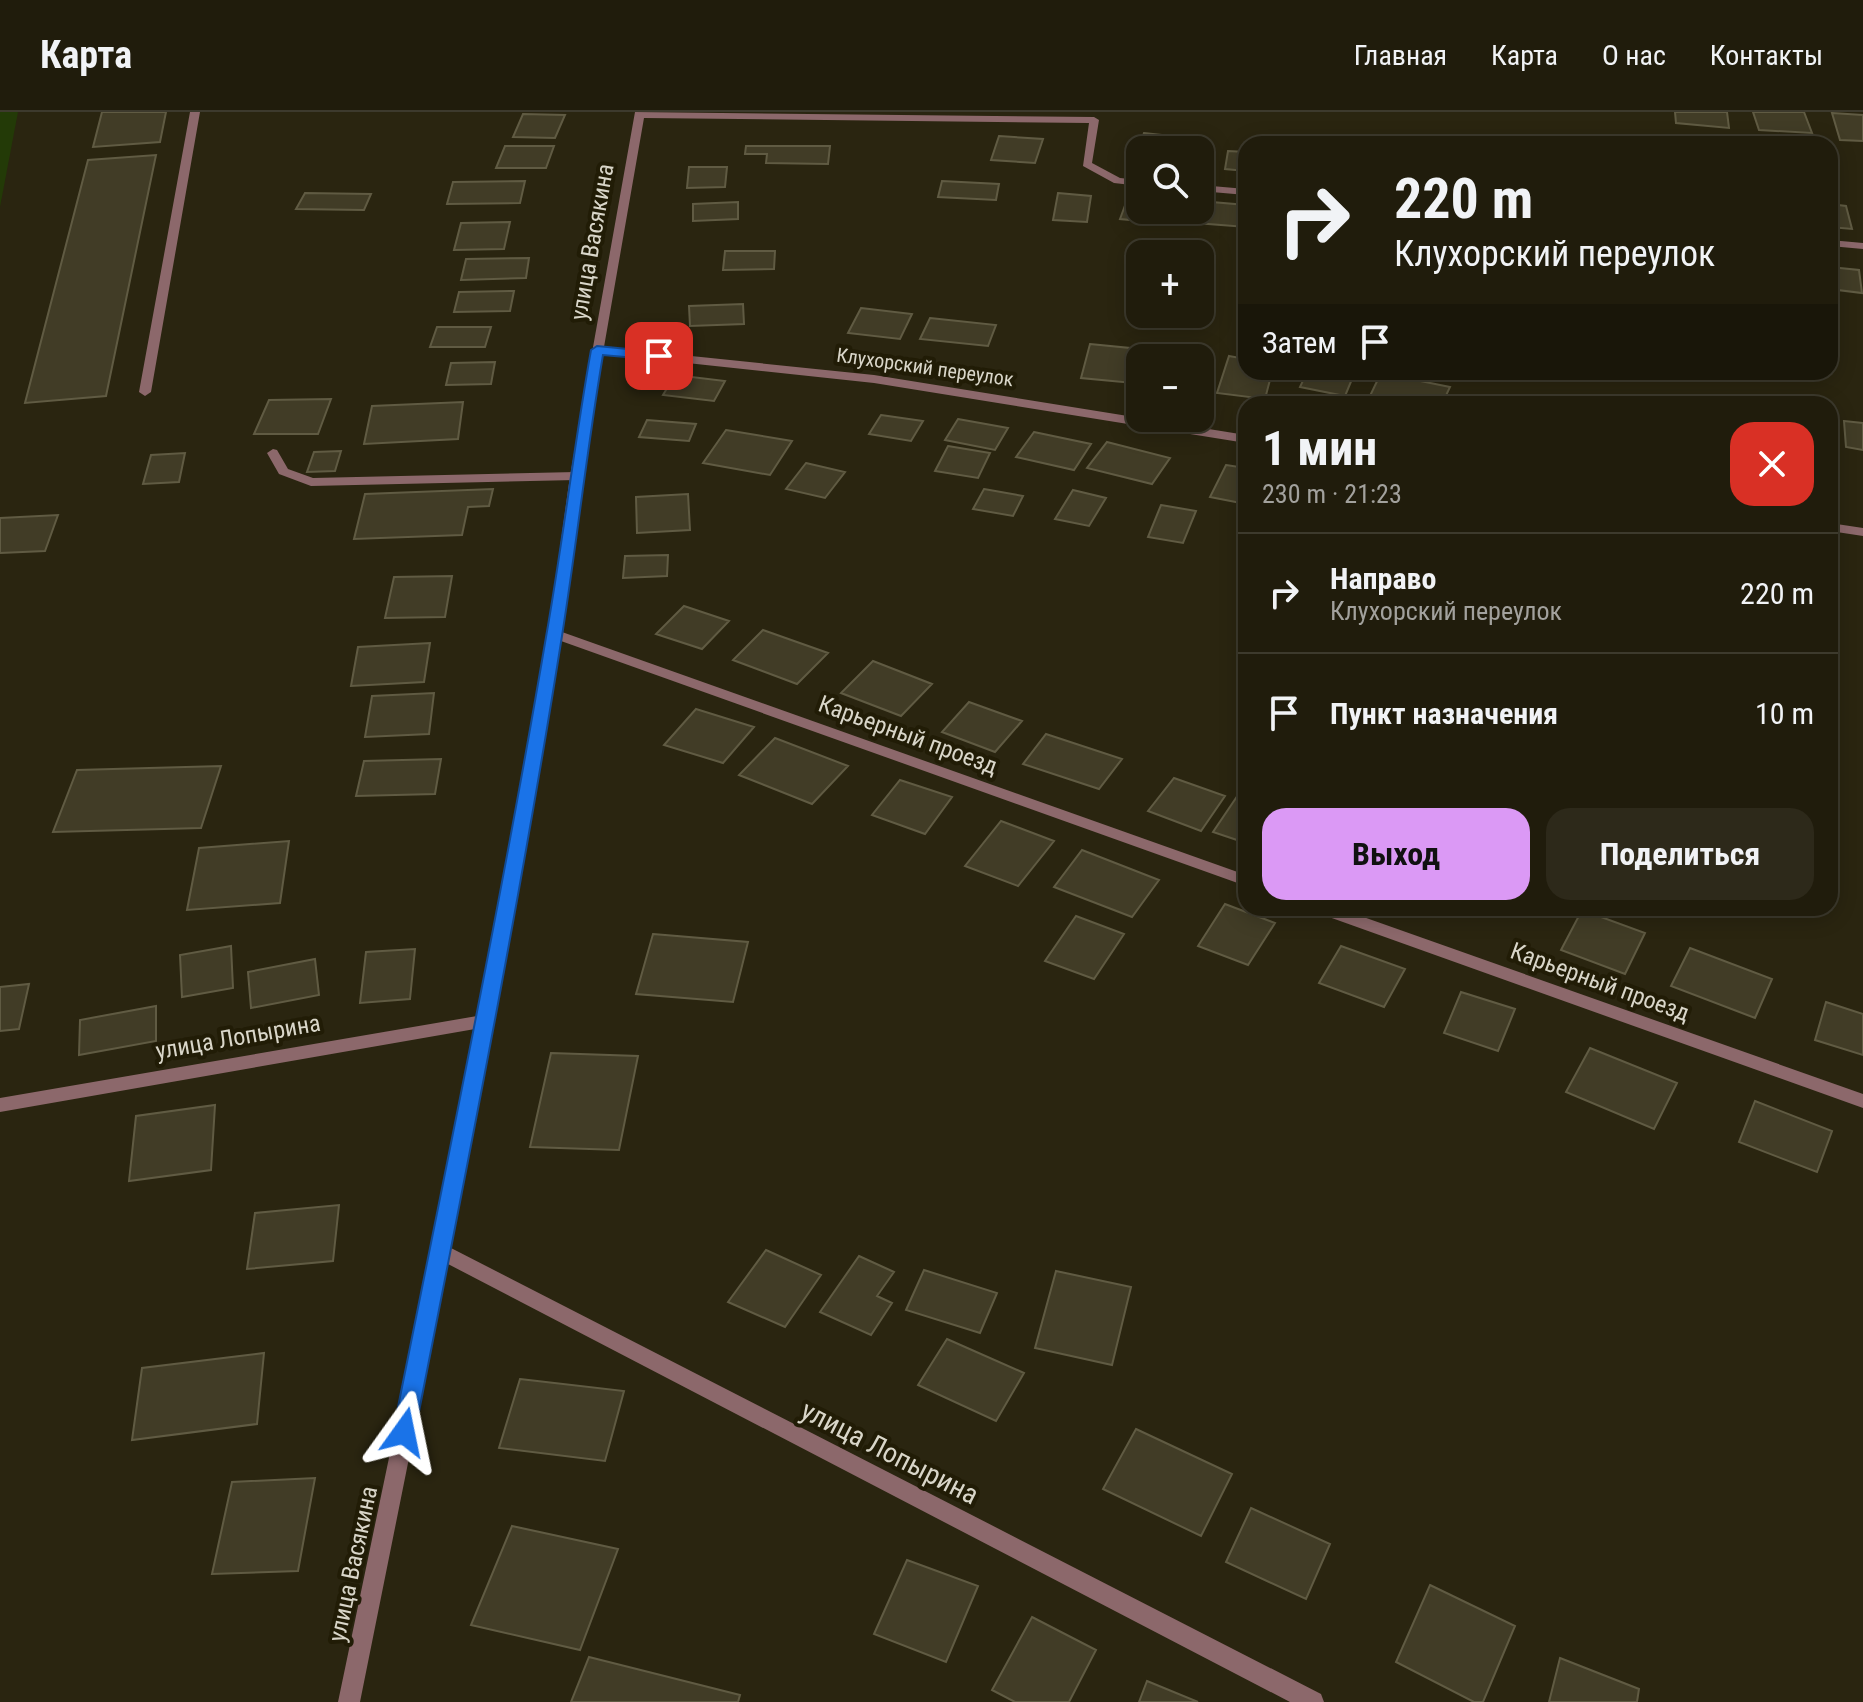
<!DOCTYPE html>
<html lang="ru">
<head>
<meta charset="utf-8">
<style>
  body { margin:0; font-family:"Roboto Condensed",sans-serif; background:#2d291a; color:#f1f3f6; height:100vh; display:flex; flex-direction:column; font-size:30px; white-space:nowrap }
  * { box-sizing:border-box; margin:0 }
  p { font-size:26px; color:#a2a19d }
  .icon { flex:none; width:44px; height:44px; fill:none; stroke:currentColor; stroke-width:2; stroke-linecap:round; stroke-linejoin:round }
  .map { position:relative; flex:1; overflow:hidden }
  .side { position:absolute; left:1238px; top:284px; width:600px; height:520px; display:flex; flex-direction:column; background:#201c0c; border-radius:24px; box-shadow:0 4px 20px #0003,0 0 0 2px #3d3a2d }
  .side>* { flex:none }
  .top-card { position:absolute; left:1238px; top:24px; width:600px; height:244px; border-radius:24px; box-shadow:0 4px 20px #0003,0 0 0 2px #3d3a2d; background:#201c0c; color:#f1f3f6; overflow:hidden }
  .controls { position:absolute; left:1126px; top:24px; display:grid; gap:16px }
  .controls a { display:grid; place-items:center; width:88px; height:88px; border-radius:16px; background:#201c0c; box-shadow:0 4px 20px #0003,0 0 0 2px #3d3a2d; font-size:40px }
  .pin { position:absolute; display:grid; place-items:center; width:68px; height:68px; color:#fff; margin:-34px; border-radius:16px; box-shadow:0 4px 12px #0006 }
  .me { position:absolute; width:88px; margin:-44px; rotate:12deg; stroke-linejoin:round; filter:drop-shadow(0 0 6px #0008) }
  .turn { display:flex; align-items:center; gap:28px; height:168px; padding:0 24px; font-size:36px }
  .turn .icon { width:104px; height:104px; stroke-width:2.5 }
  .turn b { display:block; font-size:56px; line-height:68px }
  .then { display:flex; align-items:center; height:76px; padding:0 24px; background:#0003; gap:16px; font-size:30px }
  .round { display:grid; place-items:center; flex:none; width:84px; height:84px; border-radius:24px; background:#2d291a }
  .head { display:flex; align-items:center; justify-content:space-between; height:136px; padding:0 24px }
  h1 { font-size:48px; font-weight:700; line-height:60px }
  .primary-button { display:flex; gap:16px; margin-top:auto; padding:16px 24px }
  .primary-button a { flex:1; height:92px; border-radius:24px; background:#db99f5; color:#111; font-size:32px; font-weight:700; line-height:92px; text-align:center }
  .primary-button a+a { background:#2d291a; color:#f1f3f6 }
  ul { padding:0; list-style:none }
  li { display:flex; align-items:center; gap:24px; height:120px; padding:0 24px; border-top:2px solid #3d3a2d }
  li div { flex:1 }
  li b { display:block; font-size:30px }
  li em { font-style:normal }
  header { display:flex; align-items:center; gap:48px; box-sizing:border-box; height:112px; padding:0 40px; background:#201c0c; border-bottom:2px solid #3d3a2d }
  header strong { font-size:38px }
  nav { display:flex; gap:44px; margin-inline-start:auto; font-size:28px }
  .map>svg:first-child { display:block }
  .green { fill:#233a07 }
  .building { fill:#413c26; stroke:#605b43; stroke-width:2 }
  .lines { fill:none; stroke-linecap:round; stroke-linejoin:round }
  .service { fill:#8c686b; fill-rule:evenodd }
  .minor { fill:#8c686b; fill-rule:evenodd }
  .route { fill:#1a73e8; stroke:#114b97; stroke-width:2 }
  .labels { text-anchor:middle; stroke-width:8; stroke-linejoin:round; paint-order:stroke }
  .far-street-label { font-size:20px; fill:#d9d6c9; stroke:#211c06 }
  .street-label { font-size:24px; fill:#d9d6c9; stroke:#211c06 }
  .near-street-label { font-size:28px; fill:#d9d6c9; stroke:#211c06 }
</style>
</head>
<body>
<header>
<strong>Карта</strong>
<nav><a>Главная</a><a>Карта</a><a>О нас</a><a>Контакты</a></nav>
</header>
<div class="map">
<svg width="1863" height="1590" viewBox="0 0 1863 1590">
  <rect width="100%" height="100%" fill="#2a2510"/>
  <path class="green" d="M0,0H18L0,95Z"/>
  <path class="building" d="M102,0H166L160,30L93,35Z
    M1675,0H1727L1729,16L1676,11Z
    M1753,0H1804L1812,21L1759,18Z
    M1832,1L1863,3V29L1840,28Z
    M523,2L565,3L555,26L513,25Z
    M1144,21L1199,27L1195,38L1137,40Z
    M999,24L1043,27L1035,51L991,48Z
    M505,34H554L546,56H496Z
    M746,34H830L828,52L766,51L767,42H745Z
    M1228,39L1246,40V59L1225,57Z
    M156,43L106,284L25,291L88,48Z
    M689,55H727L725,75L687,76Z
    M525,69L520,91L447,92L453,70Z
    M942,69L999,72L996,88L938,85Z
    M305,81L371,82L364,98L296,97Z
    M1058,81L1091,84L1087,110L1053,108Z
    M1127,88L1140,89V98H1179L1174,112L1120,107Z
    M1200,89L1246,93V115L1196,111Z
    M738,90V107L693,109V92Z
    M1830,92L1846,94L1852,117L1830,115Z
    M510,110L504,137L454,138L461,111Z
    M725,139H775L774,157L723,158Z
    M529,146L526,166L461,168L466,147Z
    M1830,155L1859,158L1862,181L1830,177Z
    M514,179L510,199L454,200L459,180Z
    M743,192L744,212L690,214L689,194Z
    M861,196L912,202L900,227L848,221Z
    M930,206L996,213L988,234L920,227Z
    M437,215H491L485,235H430Z
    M1090,232L1140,237L1133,271L1081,266Z
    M1229,244L1246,247V260H1272L1265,287L1217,281Z
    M495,250L491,272L446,273L451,251Z
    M1307,260H1355L1345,284L1300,275Z
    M1381,261L1450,275L1442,292H1389L1368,288Z
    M675,263L725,269L714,289L663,283Z
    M331,287L318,322H254L269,288Z
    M463,290L458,327L364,332L372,294Z
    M881,303L923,309L911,329L869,322Z
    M958,307L1008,316L995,338L945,328Z
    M647,308L696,312L689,329L639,325Z
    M1844,309L1863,311V338L1846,335Z
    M726,318L792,329L770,363L703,351Z
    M1034,320L1091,332L1074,358L1016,345Z
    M1107,330L1170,346L1152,372L1087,356Z
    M948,334L990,341L978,366L935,359Z
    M341,339L335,359L307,360L314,340Z
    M185,341L179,370L143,372L151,343Z
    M1830,346L1838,347L1839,372L1830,370Z
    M806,351L845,360L825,386L786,377Z
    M1226,353L1246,356V392L1210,385Z
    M493,377L489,394L468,395L462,423L354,427L365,382Z
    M984,377L1023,384L1013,404L973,397Z
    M1073,378L1106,386L1089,414L1055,407Z
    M688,382L690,418L637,421L636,385Z
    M1161,393L1196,399L1183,431L1148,425Z
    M58,403L45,439L0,441V406Z
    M668,443L667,464L623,466L625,444Z
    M452,464L445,505L385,506L394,465Z
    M684,494L729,509L702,537L656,522Z
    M763,518L828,541L797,572L733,548Z
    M430,531L424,570L351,574L358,535Z
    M873,549L932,572L901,604L841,581Z
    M434,581L429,622L365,625L372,584Z
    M969,590L1022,609L995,640L942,620Z
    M696,597L754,615L723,651L664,633Z
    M1046,622L1122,647L1099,677L1023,652Z
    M775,626L848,654L812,692L739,663Z
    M441,647L435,682L356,684L364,649Z
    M221,654L201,716L53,720L77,658Z
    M1174,666L1225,684L1201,719L1148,699Z
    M900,668L952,685L925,722L872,703Z
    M1238,683L1246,686V731L1213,720Z
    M1001,709L1054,729L1018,774L965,754Z
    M289,729L280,791L187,798L199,736Z
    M1082,738L1159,768L1132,805L1054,775Z
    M1225,792L1275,811L1248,853L1198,834Z
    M1582,798L1645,821L1625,862L1561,838Z
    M1076,804L1124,822L1094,867L1045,849Z
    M653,822L748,830L733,890L636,882Z
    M231,834L233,876L182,885L180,843Z
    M1341,834L1405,857L1384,895L1319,871Z
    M1690,836L1772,867L1755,906L1671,874Z
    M415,837L410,887L360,891L366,840Z
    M315,847L319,883L251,896L248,860Z
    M29,872L19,917L0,919V875Z
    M1461,880L1515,897L1498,939L1444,921Z
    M1826,890L1863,902V943L1815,928Z
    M156,894V929L79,943L80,908Z
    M1590,936L1677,971L1654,1017L1566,980Z
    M551,941L638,944L619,1038L530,1035Z
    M1755,989L1832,1019L1817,1060L1739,1030Z
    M215,993L211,1058L129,1069L136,1004Z
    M339,1093L333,1149L247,1157L255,1101Z
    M766,1138L821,1163L785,1215L728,1190Z
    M859,1144L894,1160L877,1184L892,1191L871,1223L820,1200Z
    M924,1158L997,1181L980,1221L906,1198Z
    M1056,1159L1131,1175L1112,1253L1035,1236Z
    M947,1227L1024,1261L996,1309L918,1273Z
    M264,1241L257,1312L132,1328L142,1256Z
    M520,1267L624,1279L605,1349L499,1336Z
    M1136,1317L1232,1362L1201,1424L1103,1377Z
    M315,1366L298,1459L212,1462L232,1370Z
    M1251,1396L1330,1432L1306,1487L1226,1450Z
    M512,1414L618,1437L580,1538L471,1513Z
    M907,1448L978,1474L946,1550L874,1522Z
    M1430,1473L1515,1514L1483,1590H1474L1396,1550Z
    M1032,1505L1096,1538L1069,1590H1015L992,1578Z
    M589,1545L740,1583L738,1590H571Z
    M1560,1546L1639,1577L1637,1590H1549Z
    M1147,1569L1198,1590H1139Z"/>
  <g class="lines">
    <path class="service" d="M190,0H200L151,280L145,284L139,280Z
      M273,337L277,338L288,357L313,366L576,360L582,364L576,368L311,374L279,362L267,341Z"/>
    <path class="minor" d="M635,0L1094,5L1099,8L1092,51L1120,66L1140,68V74L1114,71L1083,54L1089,11L644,6L604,235L874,263L1246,323V331L874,271L603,242L582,364L562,520L1246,763V774L561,529L451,1136L1321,1582L1324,1590H1290L448,1152L360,1590H338L432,1140L475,917L0,1000V986L477,904L548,522L570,364Z
      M1200,73L1246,77V83L1200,79Z
      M1830,128L1863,131V137L1830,134Z
      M1830,411L1863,416V424L1830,419Z
      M1313,796H1338L1863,982V996L1315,800Z"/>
  </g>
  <path class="route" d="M597,234L659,240L665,244L659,248L603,243C587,336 577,430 562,524C520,790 467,1055 415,1320L412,1327L404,1330L396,1327L393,1320C446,1055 501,791 546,525C563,429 574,333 591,238Z"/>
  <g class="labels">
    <g class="far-street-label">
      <text transform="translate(925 255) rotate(8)" y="7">Клухорский переулок</text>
    </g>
    <g class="street-label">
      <text transform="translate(592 130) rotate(-80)" y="8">улица Васякина</text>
      <text transform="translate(908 623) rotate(20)" y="8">Карьерный проезд</text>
      <text transform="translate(1600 870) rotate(20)" y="8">Карьерный проезд</text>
      <text transform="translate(238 925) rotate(-10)" y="8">улица Лопырина</text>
      <text transform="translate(353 1452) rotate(-78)" y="8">улица Васякина</text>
    </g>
    <g class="near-street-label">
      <text transform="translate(890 1340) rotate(27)" y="10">улица Лопырина</text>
    </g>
  </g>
</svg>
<div class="controls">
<a><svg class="icon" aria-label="search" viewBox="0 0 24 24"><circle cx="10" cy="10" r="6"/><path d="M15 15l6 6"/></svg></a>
<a>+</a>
<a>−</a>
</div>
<div class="pin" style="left:659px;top:244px;background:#d93025"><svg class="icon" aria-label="arrive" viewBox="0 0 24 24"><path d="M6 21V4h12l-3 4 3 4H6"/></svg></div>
<svg class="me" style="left:404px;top:1320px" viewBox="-20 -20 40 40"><path d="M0-17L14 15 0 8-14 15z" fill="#1a73e8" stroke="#fff" stroke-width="4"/></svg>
<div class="top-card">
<div class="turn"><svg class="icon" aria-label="right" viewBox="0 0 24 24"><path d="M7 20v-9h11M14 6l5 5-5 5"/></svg><div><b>220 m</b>Клухорский переулок</div></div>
<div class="then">Затем<svg class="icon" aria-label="arrive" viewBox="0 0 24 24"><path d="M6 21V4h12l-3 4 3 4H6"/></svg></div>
</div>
<section class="side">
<div class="head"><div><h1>1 мин</h1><p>230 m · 21:23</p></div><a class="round" style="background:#d93025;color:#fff"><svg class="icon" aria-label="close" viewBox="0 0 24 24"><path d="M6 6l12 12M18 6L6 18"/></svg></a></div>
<ul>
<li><svg class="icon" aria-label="right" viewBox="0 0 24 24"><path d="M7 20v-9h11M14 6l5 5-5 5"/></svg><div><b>Направо</b><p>Клухорский переулок</p></div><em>220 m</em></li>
<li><svg class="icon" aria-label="arrive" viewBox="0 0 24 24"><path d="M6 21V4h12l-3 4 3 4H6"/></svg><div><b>Пункт назначения</b></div><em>10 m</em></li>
</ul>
<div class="primary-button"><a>Выход</a><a>Поделиться</a></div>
</section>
</div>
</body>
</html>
